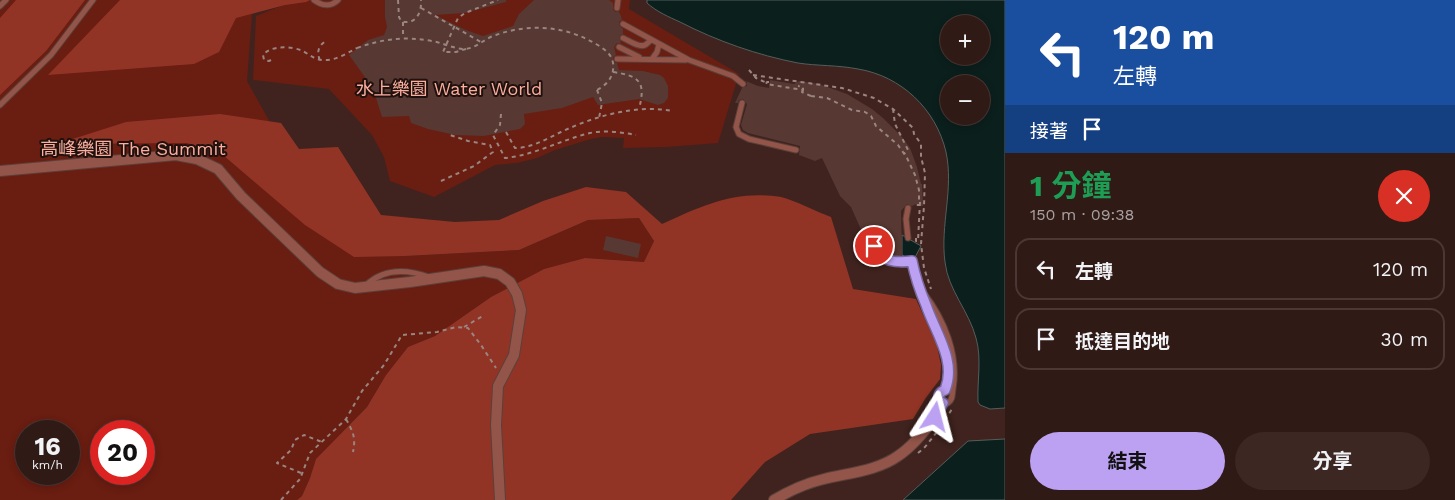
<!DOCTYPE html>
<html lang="zh-TW">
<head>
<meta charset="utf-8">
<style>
  body { margin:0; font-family:"Work Sans","Noto Sans TC",sans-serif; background:#3c2723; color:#f1f3f6; height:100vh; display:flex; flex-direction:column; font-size:19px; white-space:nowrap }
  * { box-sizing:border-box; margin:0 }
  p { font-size:16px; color:#a8a1a1 }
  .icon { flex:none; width:28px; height:28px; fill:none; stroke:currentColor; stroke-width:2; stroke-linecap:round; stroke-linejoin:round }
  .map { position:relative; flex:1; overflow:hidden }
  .drawer { display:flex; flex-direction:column; background:#301a16; width:450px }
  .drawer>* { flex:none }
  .top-card { background:#1a4fa0; color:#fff; overflow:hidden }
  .buttons { position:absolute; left:940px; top:15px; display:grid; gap:10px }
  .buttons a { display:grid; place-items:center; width:50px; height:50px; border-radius:50%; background:#301a16; box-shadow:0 2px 8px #0003,0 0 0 1px #4b3835; font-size:25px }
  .speed { position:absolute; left:15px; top:420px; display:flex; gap:10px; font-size:25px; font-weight:700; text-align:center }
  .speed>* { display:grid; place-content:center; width:65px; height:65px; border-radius:50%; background:#301a16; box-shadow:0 2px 8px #0003,0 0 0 1px #4b3835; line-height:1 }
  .speed small { font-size:12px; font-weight:400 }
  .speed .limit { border:8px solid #d22; background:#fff; color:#111 }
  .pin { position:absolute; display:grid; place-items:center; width:42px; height:42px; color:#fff; margin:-21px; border:2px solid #fff; border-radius:50%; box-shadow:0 1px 5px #0007 }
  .me { position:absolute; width:55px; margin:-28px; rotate:9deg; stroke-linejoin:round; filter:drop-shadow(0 0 4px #0008) }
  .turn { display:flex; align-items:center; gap:18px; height:105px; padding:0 25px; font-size:22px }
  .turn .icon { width:65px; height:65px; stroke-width:2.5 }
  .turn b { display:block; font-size:35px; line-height:42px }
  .then { display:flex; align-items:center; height:48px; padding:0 25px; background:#0003; gap:10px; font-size:19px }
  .round { display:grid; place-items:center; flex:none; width:52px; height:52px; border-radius:26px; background:#3c2723 }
  .head { display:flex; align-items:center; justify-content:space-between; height:85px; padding:0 25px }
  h1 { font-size:30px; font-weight:700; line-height:38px; color:#1e9e55 }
  .primary-button { display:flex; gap:10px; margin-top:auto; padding:10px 25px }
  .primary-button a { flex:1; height:58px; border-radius:30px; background:#bca0f2; color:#111; font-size:20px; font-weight:700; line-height:58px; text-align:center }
  .primary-button a+a { background:#3c2723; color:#f1f3f6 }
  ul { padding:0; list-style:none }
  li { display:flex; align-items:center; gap:15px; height:62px; margin:0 10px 8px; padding:0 15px; border:2px solid #4b3835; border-radius:15px }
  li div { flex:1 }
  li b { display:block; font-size:19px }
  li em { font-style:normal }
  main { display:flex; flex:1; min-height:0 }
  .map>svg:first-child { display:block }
  .green { fill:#6a1d11; fill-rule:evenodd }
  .forest { fill:#923425 }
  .water { fill:#0b1f1d; stroke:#545e5c; fill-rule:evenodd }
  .building { fill:#573832 }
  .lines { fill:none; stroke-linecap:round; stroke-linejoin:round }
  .lane-casing { stroke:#5a403b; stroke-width:7 }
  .street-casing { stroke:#5a403b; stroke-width:12 }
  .path { stroke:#9a8581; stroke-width:2; stroke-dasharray:4 4; stroke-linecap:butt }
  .lane { stroke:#935549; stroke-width:5 }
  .street { stroke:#935549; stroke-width:10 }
  .path-bridge { stroke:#9a8581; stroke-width:2; stroke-dasharray:4 4; stroke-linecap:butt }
  .route-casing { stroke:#7a689d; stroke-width:12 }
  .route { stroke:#bca0f2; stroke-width:9 }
  .labels { text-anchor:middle; stroke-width:4; stroke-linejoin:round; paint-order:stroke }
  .park-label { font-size:18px; fill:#fcad9e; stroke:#1e110e }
</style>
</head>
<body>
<main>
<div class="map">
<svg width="1005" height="500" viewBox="0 0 1005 500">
  <rect width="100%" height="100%" fill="#40231e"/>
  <path class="green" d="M0,0H280L252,14L247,81L340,248L405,256L519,250L588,220L639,218L654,241L644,262L585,258L544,269L491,297L435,336L408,347L386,375L367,407L316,459L310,478L302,496L297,500H0ZM26,431H69V474H26ZM101,431H144V474H101Z
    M296,0H630L629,9L739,74L718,143L667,147L623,148L624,138L602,137L591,139L555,150L537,158L517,163L495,165L434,197L390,181L384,157L372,135L329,89L253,80L256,16Z"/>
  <path class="forest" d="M16,0H85L46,51L0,95V18Z
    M120,0H310L306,2L285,5L236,18L219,52L194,64L48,75Z
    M220,114L281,123L299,149L338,147L381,215L455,222L499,220L543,201L586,187L626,192L662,224C702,206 735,190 781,197C794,200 817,212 831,217L853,289L916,299L937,346L941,365L940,379L925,399L913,419L810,434L765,462L731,500H297L302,496L310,478L316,459L367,407L386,375L408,347L435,336L491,297L544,269L585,258L644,262L654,241L639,218L588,220L519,250L405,256L354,257L305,225L223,155L187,143L57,144L126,122Z"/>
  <path class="water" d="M647,0H1005V408L990,409L980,405L978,402C977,381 982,359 976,338C969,311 948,290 945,262C940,225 954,189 946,152C936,109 901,76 858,69C838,65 817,66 798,63C757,55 717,41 680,22C669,17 657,12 647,3ZM949,24H981V56H949ZM949,84H981V116H949Z
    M902,235L921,246L913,261L902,255Z
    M1005,439V500H903L968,441Z"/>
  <path class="building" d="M385,0H506V2L465,13L435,15L466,30L483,36L513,26L519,14L534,0H609L613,3V10L616,12H619L621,16L622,20L619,22V25L623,29V34L619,37L621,43H617L614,47L616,55L613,57V62L617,63L619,70L643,71L660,75L664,78L668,86V98L664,103L658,105L639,99L598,105L593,97L562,108L524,114L525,124L520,129L484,136L455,135L428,129L411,123L409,116L382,117L376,98L367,80L349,55L368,40L384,35L387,27L385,17Z
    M770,80L794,84L799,81L819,84L847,94L872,109L883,118L902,137L910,148L917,167L921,184H922L923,206H916V204L912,206L907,204L901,211L902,255L898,258L885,254L882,245L877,242L876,236L871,235L869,237L863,234L851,207L840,196L822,158L815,161L799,155L800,146L748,133L743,130L741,125L747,104L743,99L739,100L738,103H735L742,88L747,86V83L746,81L758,86L769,88Z
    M606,236L641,244L638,258L603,250Z"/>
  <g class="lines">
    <g class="lane-casing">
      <path id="lane" d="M314,0C322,6 331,7 338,0
        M0,6L6,0
        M617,8L618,0
        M623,24L689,60L733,76L743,84
        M623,38C628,40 639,48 645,45C647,44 649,41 652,40
        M619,47L639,57
        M617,59L686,60
        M652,59L657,52L659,44
        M742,103L736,127L739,134L749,139L796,150
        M0,105L51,55L93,0
        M908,208L906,219L908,238
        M873,239C873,243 873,249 875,252C883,263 901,263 912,261C915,276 920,291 926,305C935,332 956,360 945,390L940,394C938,398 939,401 943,403
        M366,285C384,268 407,269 429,277
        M923,292C944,319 959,355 953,389C952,395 953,399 948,403H943
        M935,417L943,403"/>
    </g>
    <g class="street-casing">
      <path id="street" d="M0,171L176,155L197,159L218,169L241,196L320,272L338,284L355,288L410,282L484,271L499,274L510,282L517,294L521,310L514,355L498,386L496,425L500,500
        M774,500C789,491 807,483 824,479C848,473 877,471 898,456C913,446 925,431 935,417"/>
    </g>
    <path class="path" d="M398,0L399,17L401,21C415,26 422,13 421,0
      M403,22V38
      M466,49L456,52H443L458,18L465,13L498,0
      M271,60L269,61L264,60L263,55C271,45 291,46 303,51C310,55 315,60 324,60C335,61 347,53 357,48
      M320,60C316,52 319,45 326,41
      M749,70L756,78L767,83
      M613,72C640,76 646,82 639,109
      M753,75L842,88L874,98L893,109L913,128L914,134L921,144V157L925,173L924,206L921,244L924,268L931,289
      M769,82H767L766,84L803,90V87L798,86
      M597,90L602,103L599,118
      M803,90L802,92L811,96V97
      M811,96L827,98L852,110L865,112L871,116L876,126L898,145L907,158L915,175L919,190V202
      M893,109L895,124L908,150L904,154
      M501,114L500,125L493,135L505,158C535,155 561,140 590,133C605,130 621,132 636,135
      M506,132L515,148C532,148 546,139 561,132C595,116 636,104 673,111
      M441,181L474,166L493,152L490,145L468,141L447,134
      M916,238V241H918L920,202H918V206
      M464,327L483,316
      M346,419C353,432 356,437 353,452
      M945,420L952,409
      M918,453L925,447L940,428
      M301,473L277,463L291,450L295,440L304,435L322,442
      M281,500L300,479L310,453L346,419L362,391L384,365L402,335L437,332L456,327L468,328L481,345L496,368"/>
    <use href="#lane" class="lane"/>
    <use href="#street" class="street"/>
    <path class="path-bridge" d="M421,8L481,42
      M357,48C382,39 405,36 432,41C443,43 454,49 465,49C477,48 485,38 496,35C529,23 566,26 596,44C606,50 615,56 613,70C612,79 605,86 597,90"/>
  </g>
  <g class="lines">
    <g class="route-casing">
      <path id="route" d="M874,246C879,262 898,263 912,261C915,276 920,291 926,305C935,332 957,361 945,390C940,392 938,395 939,400L943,403L935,417"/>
    </g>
    <use href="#route" class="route"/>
  </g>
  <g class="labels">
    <g class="park-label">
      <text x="449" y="95">水上樂園 Water World</text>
      <text x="133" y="155">高峰樂園 The Summit</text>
    </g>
  </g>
</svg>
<div class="buttons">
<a>+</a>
<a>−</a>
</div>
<div class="speed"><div>16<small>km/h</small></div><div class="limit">20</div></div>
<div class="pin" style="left:874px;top:246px;background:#d93025"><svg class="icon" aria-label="arrive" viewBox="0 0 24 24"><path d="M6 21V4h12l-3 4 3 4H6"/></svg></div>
<svg class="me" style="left:935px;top:417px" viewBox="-20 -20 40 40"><path d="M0-17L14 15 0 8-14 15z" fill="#bca0f2" stroke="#fff" stroke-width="4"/></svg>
</div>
<section class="drawer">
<div class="top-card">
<div class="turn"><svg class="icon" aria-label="left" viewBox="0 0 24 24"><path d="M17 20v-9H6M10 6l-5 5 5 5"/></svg><div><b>120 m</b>左轉</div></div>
<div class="then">接著<svg class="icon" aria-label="arrive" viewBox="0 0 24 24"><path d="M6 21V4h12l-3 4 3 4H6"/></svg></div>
</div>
<div class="head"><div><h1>1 分鐘</h1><p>150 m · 09:38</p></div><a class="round" style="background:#d93025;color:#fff"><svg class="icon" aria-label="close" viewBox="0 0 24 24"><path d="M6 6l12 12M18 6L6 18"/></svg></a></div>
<ul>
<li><svg class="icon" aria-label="left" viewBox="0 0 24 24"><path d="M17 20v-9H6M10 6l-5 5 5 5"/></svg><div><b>左轉</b></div><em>120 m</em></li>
<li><svg class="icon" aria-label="arrive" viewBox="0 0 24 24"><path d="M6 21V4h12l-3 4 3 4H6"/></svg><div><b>抵達目的地</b></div><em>30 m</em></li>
</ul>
<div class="primary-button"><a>結束</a><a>分享</a></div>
</section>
</main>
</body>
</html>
